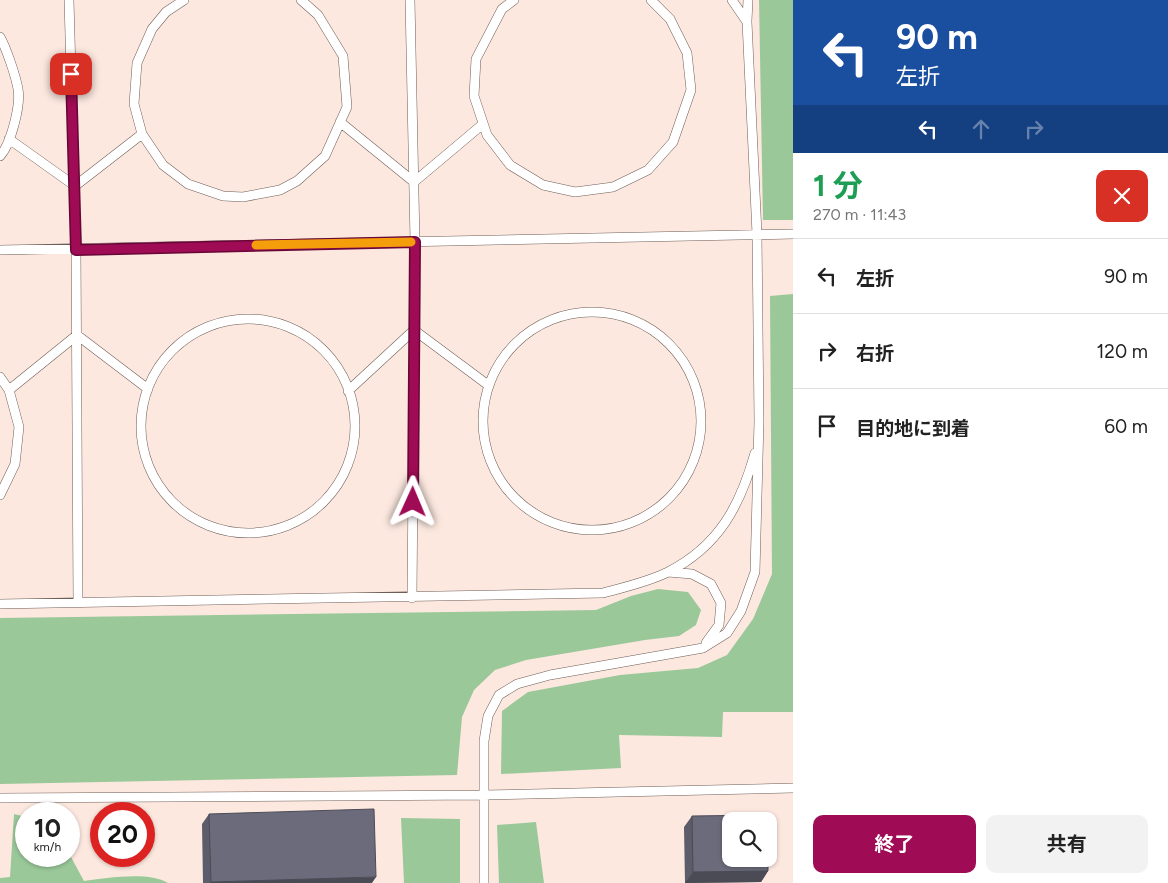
<!DOCTYPE html>
<html lang="ja">
<head>
<meta charset="utf-8">
<style>
  body { margin:0; font-family:Figtree,"Noto Sans JP",sans-serif; background:#f2f2f2; color:#222; height:100vh; display:flex; flex-direction:column; font-size:19px; white-space:nowrap }
  * { box-sizing:border-box; margin:0 }
  p { font-size:16px; color:#767676 }
  .icon { flex:none; width:28px; height:28px; fill:none; stroke:currentColor; stroke-width:2; stroke-linecap:round; stroke-linejoin:round }
  .map { position:relative; flex:1; overflow:hidden }
  .details { display:flex; flex-direction:column; background:#fff; width:375px }
  .details>* { flex:none }
  .top-card { background:#1a4fa0; color:#fff; overflow:hidden }
  .tools { position:absolute; left:722px; top:812px; display:grid; gap:10px }
  .tools a { display:grid; place-items:center; width:55px; height:55px; border-radius:10px; background:#fff; box-shadow:0 1px 4px #0004; font-size:25px }
  .speed { position:absolute; left:15px; top:802px; display:flex; gap:10px; font-size:25px; font-weight:700; text-align:center }
  .speed>* { display:grid; place-content:center; width:65px; height:65px; border-radius:50%; background:#fff; box-shadow:0 1px 4px #0004; line-height:1 }
  .speed small { font-size:12px; font-weight:400 }
  .speed .limit { border:8px solid #d22; background:#fff; color:#111 }
  .pin { position:absolute; display:grid; place-items:center; width:42px; height:42px; color:#fff; margin:-21px; border-radius:10px; box-shadow:0 2px 8px #0006 }
  .me { position:absolute; width:55px; margin:-28px; rotate:1deg; stroke-linejoin:round; filter:drop-shadow(0 0 4px #0008) }
  .turn { display:flex; align-items:center; gap:18px; height:105px; padding:0 20px; font-size:22px }
  .turn .icon { width:65px; height:65px; stroke-width:2.5 }
  .turn b { display:block; font-size:35px; line-height:42px }
  .lanes { display:flex; align-items:center; height:48px; padding:0 20px; background:#0003; justify-content:center; gap:25px; direction:ltr }
  .lanes .off { opacity:.35 }
  .round { display:grid; place-items:center; flex:none; width:52px; height:52px; border-radius:10px; background:#f2f2f2 }
  .headline { display:flex; align-items:center; justify-content:space-between; height:85px; padding:0 20px }
  h1 { font-size:30px; font-weight:700; line-height:38px; color:#1e9e55 }
  .primary-button { display:flex; gap:10px; margin-top:auto; padding:10px 20px }
  .primary-button a { flex:1; height:58px; border-radius:10px; background:#9f0b54; color:#fff; font-size:20px; font-weight:700; line-height:58px; text-align:center }
  .primary-button a+a { background:#f2f2f2; color:#222 }
  ul { padding:0; list-style:none }
  li { display:flex; align-items:center; gap:15px; height:75px; padding:0 20px; border-top:1px solid #e0e0e0 }
  li div { flex:1 }
  li b { display:block; font-size:19px }
  li em { font-style:normal }
  main { display:flex; flex:1; min-height:0 }
  .map>svg:first-child { display:block }
  .green { fill:#9ac899 }
  .lines { fill:none; stroke-linecap:round; stroke-linejoin:round }
  .service-casing { stroke:#6f5e56; stroke-width:10 }
  .service { stroke:#fff; stroke-width:9 }
  .wall { fill:#5c5c6a }
  .shaded-wall { fill:#4b4b56 }
  .building { fill:#6b6b7b; stroke:#4b4b56 }
  .route-casing { stroke:#670737; stroke-width:12 }
  .route { stroke:#9f0b54; stroke-width:9 }
  .slow { stroke:#f59e0b; stroke-width:9 }
</style>
</head>
<body>
<main>
<div class="map">
<svg width="793" height="883" viewBox="0 0 793 883">
  <rect width="100%" height="100%" fill="#fce8df"/>
  <path class="green" d="M759,0H793V220H763Z
    M793,294V712H723L722,737L619,735L621,768L501,774L502,711L528,692L620,675L698,668L727,655L753,619L772,574L770,296Z
    M658,589L688,592L701,610L696,625L679,636L645,640L526,660L495,670L474,690L462,717L457,775L0,784V618L596,610L631,596Z
    M14,814L26,817V856H69V850L71,857L84,881C106,878 149,871 168,883H0V878L10,877Z
    M401,818L460,819V883H404Z
    M536,822L544,883H499L497,825Z"/>
  <g class="lines">
    <g class="service-casing">
      <path id="service" d="M69,0L76,250L78,602
        M184,0L166,12L152,29L137,63L134,104L142,134L163,165L188,184L223,196L243,197L280,190L297,181L325,156L347,107L343,56L318,15L301,0
        M410,0L415,242L412,598
        M514,0L502,9L476,59L474,96L487,135L510,165L543,185L575,192L613,187L648,170L673,142L691,90L687,53L670,19L651,0
        M747,21L748,0
        M0,37C6,47 16,77 18,89C21,105 11,144 0,156
        M340,122L414,182L483,124
        M9,139L75,186L142,134
        M0,250L793,234
        M483 421a109 109 0 1 1 218 0a109 109 0 1 1-218 0Z
        M141 426a107 107 0 1 1 214 0a107 107 0 1 1-214 0Z
        M0,377L9,390L19,427L15,464L0,495
        M9,390L77,335L148,389
        M348,391L414,330L488,385
        M668,572L692,574L711,584L721,603L719,625L706,643
        M0,604L603,593C625,587 648,582 668,572C719,546 740,506 755,453
        M0,798L484,795L793,788
        M484,883V741L488,716L499,695L517,684L550,675L703,648L727,633L741,611L755,572L759,421L757,234L747,22L732,0"/>
    </g>
    <use href="#service" class="service"/>
  </g>
  <path class="wall" d="M209,814L372,883H203L202,824Z
    M692,816L768,871L761,882L685,883L684,827Z"/>
  <path class="shaded-wall" d="M768,871L761,882L685,883L693,872Z
    M376,877L372,883H210L211,882Z"/>
  <path class="building" d="M374,809L376,877L211,882L209,814Z
    M768,815V821H731V859H768V871L693,872L692,816Z"/>
  <g class="lines">
    <g class="route-casing">
      <path id="route" d="M71,74L76,250L415,242L413,502"/>
    </g>
    <use href="#route" class="route"/>
    <path class="slow" d="M256,245L411,242"/>
  </g>
</svg>
<div class="tools">
<a><svg class="icon" aria-label="search" viewBox="0 0 24 24"><circle cx="10" cy="10" r="6"/><path d="M15 15l6 6"/></svg></a>
</div>
<div class="speed"><div>10<small>km/h</small></div><div class="limit">20</div></div>
<div class="pin" style="left:71px;top:74px;background:#d93025"><svg class="icon" aria-label="arrive" viewBox="0 0 24 24"><path d="M6 21V4h12l-3 4 3 4H6"/></svg></div>
<svg class="me" style="left:413px;top:502px" viewBox="-20 -20 40 40"><path d="M0-17L14 15 0 8-14 15z" fill="#9f0b54" stroke="#fff" stroke-width="4"/></svg>
</div>
<section class="details">
<div class="top-card">
<div class="turn"><svg class="icon" aria-label="left" viewBox="0 0 24 24"><path d="M17 20v-9H6M10 6l-5 5 5 5"/></svg><div><b>90 m</b>左折</div></div>
<div class="lanes"><svg class="icon" aria-label="left" viewBox="0 0 24 24"><path d="M17 20v-9H6M10 6l-5 5 5 5"/></svg><svg class="icon off" aria-label="ahead" viewBox="0 0 24 24"><path d="M12 20V5M6 11l6-6 6 6"/></svg><svg class="icon off" aria-label="right" viewBox="0 0 24 24"><path d="M7 20v-9h11M14 6l5 5-5 5"/></svg></div>
</div>
<div class="headline"><div><h1>1 分</h1><p>270 m · 11:43</p></div><a class="round" style="background:#d93025;color:#fff"><svg class="icon" aria-label="close" viewBox="0 0 24 24"><path d="M6 6l12 12M18 6L6 18"/></svg></a></div>
<ul>
<li><svg class="icon" aria-label="left" viewBox="0 0 24 24"><path d="M17 20v-9H6M10 6l-5 5 5 5"/></svg><div><b>左折</b></div><em>90 m</em></li>
<li><svg class="icon" aria-label="right" viewBox="0 0 24 24"><path d="M7 20v-9h11M14 6l5 5-5 5"/></svg><div><b>右折</b></div><em>120 m</em></li>
<li><svg class="icon" aria-label="arrive" viewBox="0 0 24 24"><path d="M6 21V4h12l-3 4 3 4H6"/></svg><div><b>目的地に到着</b></div><em>60 m</em></li>
</ul>
<div class="primary-button"><a>終了</a><a>共有</a></div>
</section>
</main>
</body>
</html>
